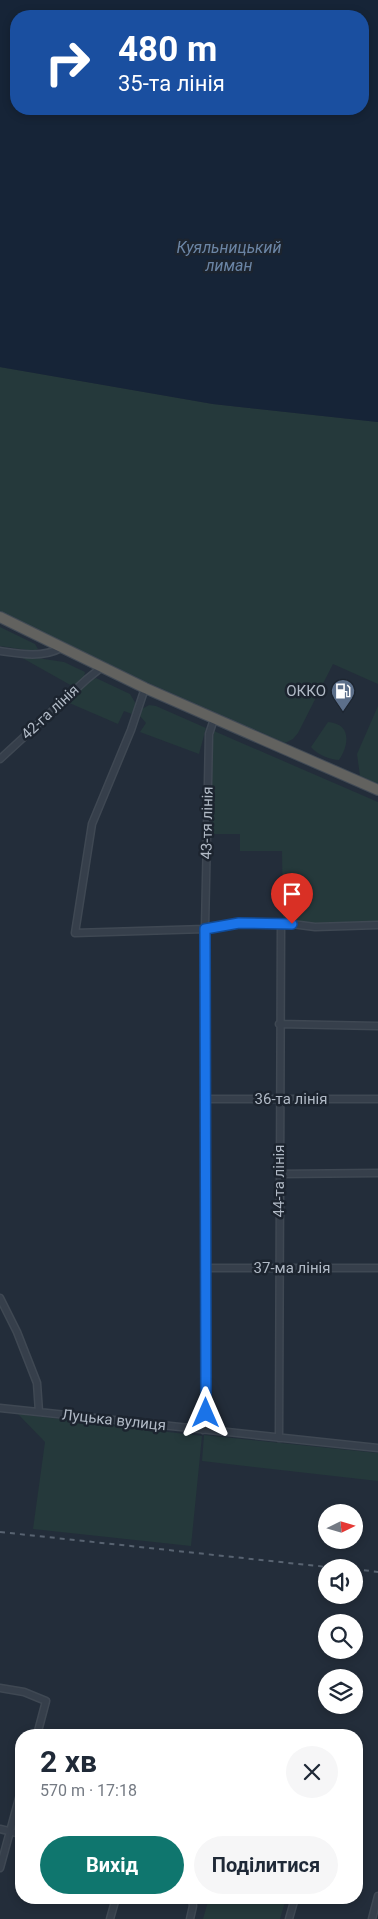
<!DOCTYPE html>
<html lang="uk">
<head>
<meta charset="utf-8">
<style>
  body { margin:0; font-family:Roboto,sans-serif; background:#f6f6f7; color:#1f2937; height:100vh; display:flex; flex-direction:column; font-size:19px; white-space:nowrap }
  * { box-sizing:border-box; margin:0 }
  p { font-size:16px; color:#747a83 }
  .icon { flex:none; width:28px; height:28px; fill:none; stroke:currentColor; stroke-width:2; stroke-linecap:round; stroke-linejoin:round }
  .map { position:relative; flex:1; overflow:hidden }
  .drawer { position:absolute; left:15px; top:1729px; width:348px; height:175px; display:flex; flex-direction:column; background:#fff; border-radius:20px; box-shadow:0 2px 8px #0003 }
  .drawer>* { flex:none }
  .top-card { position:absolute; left:10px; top:10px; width:359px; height:105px; border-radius:20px; box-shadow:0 2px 8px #0003; background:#1a4fa0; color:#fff; overflow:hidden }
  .needle { width:32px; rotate:85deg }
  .buttons { position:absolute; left:318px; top:1504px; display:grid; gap:10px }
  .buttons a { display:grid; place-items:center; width:45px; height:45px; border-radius:50%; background:#fff; box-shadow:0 2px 8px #0003; font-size:25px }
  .pin { position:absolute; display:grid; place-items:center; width:42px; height:42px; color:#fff; margin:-51px -21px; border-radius:50% 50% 50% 0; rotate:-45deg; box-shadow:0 0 5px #0007 }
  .pin .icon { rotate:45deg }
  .me { position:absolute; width:55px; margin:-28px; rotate:0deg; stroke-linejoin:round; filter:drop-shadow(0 0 4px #0008) }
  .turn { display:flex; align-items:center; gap:18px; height:105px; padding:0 25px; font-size:22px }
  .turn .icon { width:65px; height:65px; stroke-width:2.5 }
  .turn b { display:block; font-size:35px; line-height:42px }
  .round { display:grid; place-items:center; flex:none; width:52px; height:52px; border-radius:26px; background:#f6f6f7 }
  .head { display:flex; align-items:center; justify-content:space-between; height:85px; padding:0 25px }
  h1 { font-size:30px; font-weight:700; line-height:38px }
  .button { display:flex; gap:10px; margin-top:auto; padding:10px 25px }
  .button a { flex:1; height:58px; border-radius:30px; background:#0f766e; color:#fff; font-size:20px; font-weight:700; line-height:58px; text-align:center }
  .button a+a { background:#f6f6f7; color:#1f2937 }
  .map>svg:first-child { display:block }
  .green { fill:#25393b }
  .water { fill:#162437; fill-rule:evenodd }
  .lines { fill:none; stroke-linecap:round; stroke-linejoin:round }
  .minor-casing { stroke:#3f4853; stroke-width:9 }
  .trunk-casing { stroke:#414a55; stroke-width:12 }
  .minor { stroke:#363f4b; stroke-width:6 }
  .trunk { stroke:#62625f; stroke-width:10 }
  .rail { stroke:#586371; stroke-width:2; stroke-dasharray:5 5; stroke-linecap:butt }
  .route-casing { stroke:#114b97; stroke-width:12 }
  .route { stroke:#1a73e8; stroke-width:9 }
  .labels { text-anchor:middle; stroke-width:5; stroke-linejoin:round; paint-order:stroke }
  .poi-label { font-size:15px; fill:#b1bac6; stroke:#1c242f; text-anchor:end }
  .street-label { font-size:15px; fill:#b1bac6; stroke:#1c242f }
  .water-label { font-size:16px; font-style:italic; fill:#6b85a5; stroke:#1c242f }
</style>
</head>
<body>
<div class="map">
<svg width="378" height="1919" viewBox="0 0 378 1919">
  <rect width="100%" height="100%" fill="#232d3a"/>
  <path class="green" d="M0,367L213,404L378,422V684L333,664L298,733L293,739L285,743L144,681L0,611Z
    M0,627L35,644L38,649L34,651L0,646Z
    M17,655L64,662L85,672L84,678L74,687Z
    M96,678L130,694L136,704L132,714L124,711L118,724L67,702L88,681Z
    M149,705L156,706L206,728L199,754L140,732L146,723L140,716L142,709Z
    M378,706V784L360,776L357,754Z
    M328,722C352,724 349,745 339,760C331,760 316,754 311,747Z
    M214,731L378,802V925L292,924L283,917L282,851H240V834H210L212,746Z
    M18,1414L202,1436L191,1546L33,1529L45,1442Z
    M204,1435L378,1453V1481L202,1461Z
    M209,1898H268L285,1902L280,1919H203Z"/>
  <path class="water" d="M0,0H378V422L213,404L0,367ZM16,16H362V109H16Z"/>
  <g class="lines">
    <g class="minor-casing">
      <path id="minor" d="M0,651C20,654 43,658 61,648
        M145,688L131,730L92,824L75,933L205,929L239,923L292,924L315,927L378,925
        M0,759L87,679L102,667
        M279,1024L378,1026
        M205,1099H378
        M279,1174L378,1173
        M206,1268H378
        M0,1298L17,1332L37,1383L39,1412
        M0,1408L378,1448
        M203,1430L206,1413L205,929L209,734L214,719
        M279,1438L281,924
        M0,1688L24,1692L46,1701L37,1735
        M0,1829L21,1834
        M0,1868L21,1791
        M110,1919L116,1898
        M190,1919L193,1906L192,1898
        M289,1919L295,1898
        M372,1919L378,1896"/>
    </g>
    <g class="trunk-casing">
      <path id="trunk" d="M0,617L145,688L378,790"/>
    </g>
    <use href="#minor" class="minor"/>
    <use href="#trunk" class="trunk"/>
    <path class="rail" d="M0,1532L336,1568
      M354,1569L378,1572"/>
  </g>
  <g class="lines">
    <g class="route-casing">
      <path id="route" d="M206,1413L205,929L239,923L292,924"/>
    </g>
    <use href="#route" class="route"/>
  </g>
  <defs>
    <g id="fuel-pin" transform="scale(1.25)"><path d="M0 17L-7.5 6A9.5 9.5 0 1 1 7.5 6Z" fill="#5c6f8a" stroke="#1c242f"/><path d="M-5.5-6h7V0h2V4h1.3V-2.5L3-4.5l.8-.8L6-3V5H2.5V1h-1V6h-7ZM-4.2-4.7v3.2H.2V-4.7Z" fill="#fff"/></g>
  </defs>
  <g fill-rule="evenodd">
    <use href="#fuel-pin" x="343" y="691"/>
  </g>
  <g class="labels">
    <g class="poi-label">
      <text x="326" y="696">ОККО</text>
    </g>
    <g class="street-label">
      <text transform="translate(50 712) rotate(-43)" y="5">42-га лінія</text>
      <text transform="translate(207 823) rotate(-89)" y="5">43-тя лінія</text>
      <text x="291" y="1104">36-та лінія</text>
      <text transform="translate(279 1181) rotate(-90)" y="5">44-та лінія</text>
      <text x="292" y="1273">37-ма лінія</text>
      <text transform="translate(114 1420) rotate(6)" y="5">Луцька вулиця</text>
    </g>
    <g class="water-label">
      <text x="229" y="253">Куяльницький<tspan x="229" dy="18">лиман</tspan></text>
    </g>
  </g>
</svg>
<div class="buttons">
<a><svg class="needle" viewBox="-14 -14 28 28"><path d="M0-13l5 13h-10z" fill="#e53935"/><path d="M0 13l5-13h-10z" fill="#747a83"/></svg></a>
<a><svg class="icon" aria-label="sound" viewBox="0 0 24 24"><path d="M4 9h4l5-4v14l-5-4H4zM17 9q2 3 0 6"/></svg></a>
<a><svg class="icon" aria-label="search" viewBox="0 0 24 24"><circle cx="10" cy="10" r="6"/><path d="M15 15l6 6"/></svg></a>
<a><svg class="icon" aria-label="layers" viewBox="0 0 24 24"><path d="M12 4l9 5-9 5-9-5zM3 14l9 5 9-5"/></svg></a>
</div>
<div class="pin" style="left:292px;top:924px;background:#d93025"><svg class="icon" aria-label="arrive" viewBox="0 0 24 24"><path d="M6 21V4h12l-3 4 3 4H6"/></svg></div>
<svg class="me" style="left:206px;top:1413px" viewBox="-20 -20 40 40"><path d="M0-17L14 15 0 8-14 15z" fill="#1a73e8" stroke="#fff" stroke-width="4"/></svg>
<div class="top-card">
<div class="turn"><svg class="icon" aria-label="right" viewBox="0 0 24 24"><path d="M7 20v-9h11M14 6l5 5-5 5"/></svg><div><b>480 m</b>35-та лінія</div></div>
</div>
<section class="drawer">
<div class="head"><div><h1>2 хв</h1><p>570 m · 17:18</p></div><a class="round"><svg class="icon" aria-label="close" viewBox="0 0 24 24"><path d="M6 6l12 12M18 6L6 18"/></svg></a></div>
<div class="button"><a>Вихід</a><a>Поділитися</a></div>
</section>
</div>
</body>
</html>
